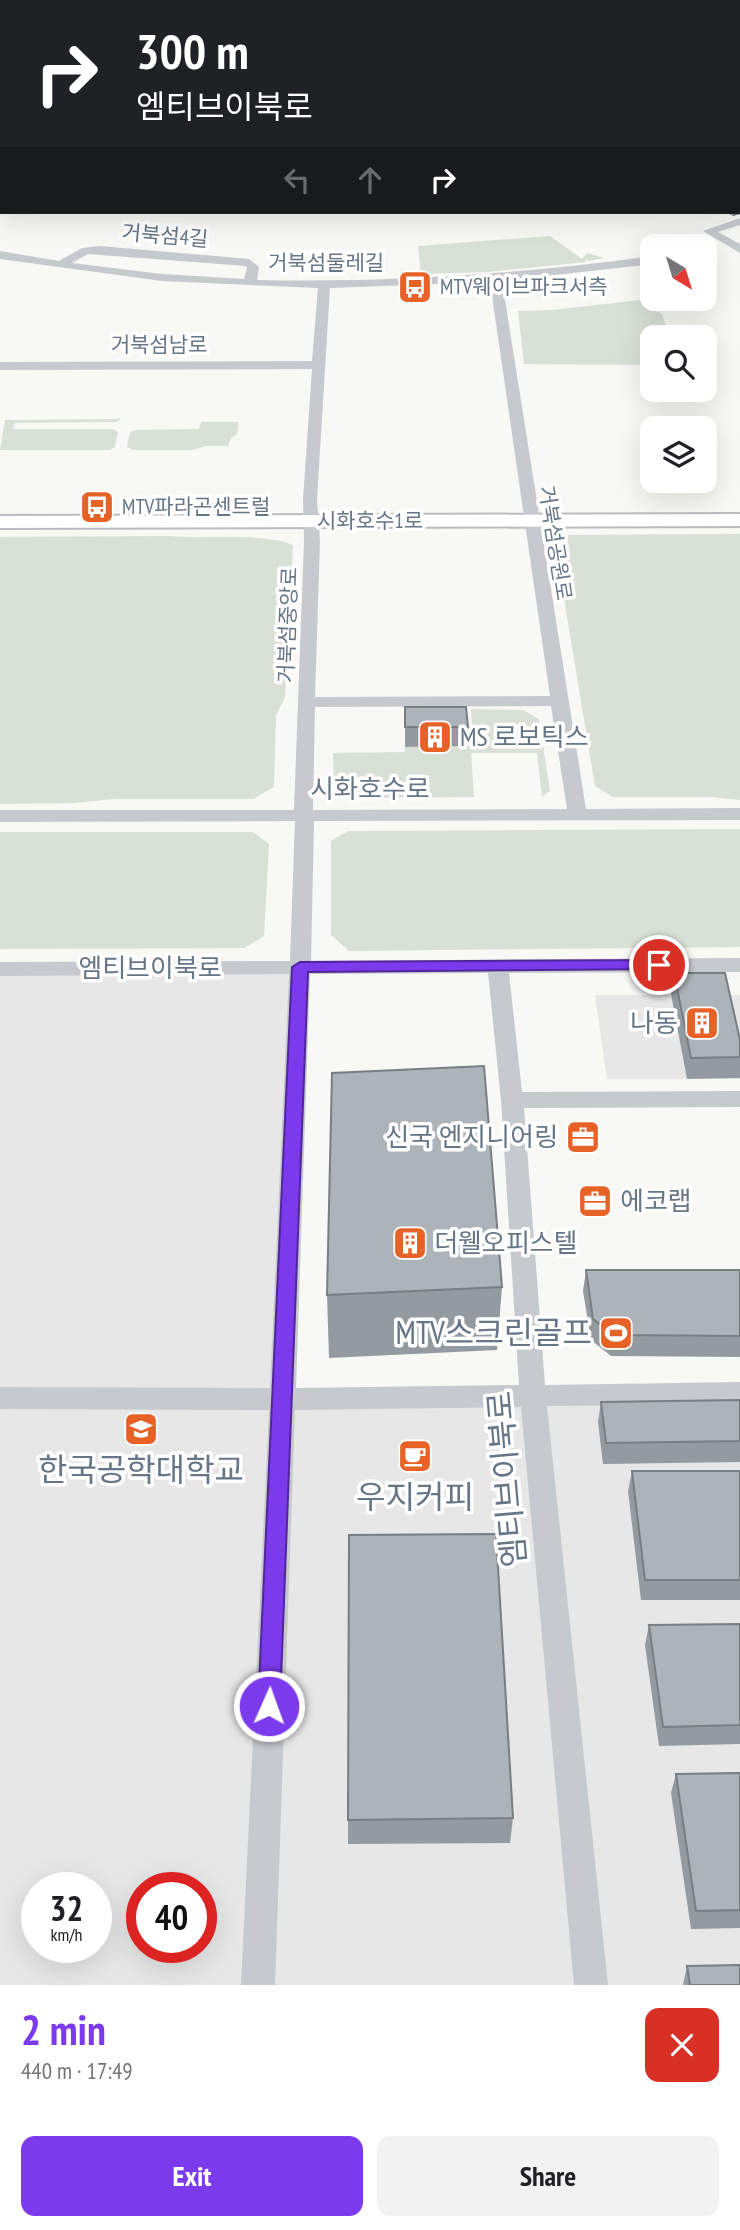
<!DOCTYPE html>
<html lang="en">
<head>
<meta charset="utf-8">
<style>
  body { margin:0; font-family:"PT Sans Narrow","Noto Sans KR",sans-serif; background:#f2f2f2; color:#202124; height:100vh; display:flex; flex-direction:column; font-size:26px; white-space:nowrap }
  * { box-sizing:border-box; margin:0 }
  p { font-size:23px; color:#757577 }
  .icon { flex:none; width:38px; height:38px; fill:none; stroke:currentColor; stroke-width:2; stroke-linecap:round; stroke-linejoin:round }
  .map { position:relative; height:1985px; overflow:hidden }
  .details { display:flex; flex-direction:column; background:#fff; flex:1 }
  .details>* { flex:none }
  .banner { position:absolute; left:0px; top:0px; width:740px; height:214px; box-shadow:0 7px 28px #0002; background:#202124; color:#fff; overflow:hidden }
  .needle { width:46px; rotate:142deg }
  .fabs { position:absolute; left:640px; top:234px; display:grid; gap:14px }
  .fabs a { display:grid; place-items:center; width:77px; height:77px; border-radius:14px; background:#fff; box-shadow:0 7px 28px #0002; font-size:35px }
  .speed { position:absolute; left:21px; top:1872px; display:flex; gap:14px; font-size:35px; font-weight:700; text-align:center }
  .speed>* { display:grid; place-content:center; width:91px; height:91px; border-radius:50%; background:#fff; box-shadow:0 7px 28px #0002; line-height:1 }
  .speed small { font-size:18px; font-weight:400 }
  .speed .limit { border:10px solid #d22; background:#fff; color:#111 }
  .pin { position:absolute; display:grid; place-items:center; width:60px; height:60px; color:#fff; margin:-30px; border:4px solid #fff; border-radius:50%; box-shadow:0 2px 7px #0007 }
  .me { position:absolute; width:77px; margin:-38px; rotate:2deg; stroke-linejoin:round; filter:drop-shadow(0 0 5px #0008) }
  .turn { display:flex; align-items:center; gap:24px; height:147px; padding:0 21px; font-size:32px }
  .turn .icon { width:91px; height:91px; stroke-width:2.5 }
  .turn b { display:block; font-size:49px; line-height:60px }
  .lanes { display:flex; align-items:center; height:66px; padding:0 21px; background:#0003; justify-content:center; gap:35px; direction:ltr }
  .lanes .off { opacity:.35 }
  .round { display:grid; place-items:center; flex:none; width:74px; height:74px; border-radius:14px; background:#f2f2f2 }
  .head { display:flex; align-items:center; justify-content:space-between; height:119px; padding:0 21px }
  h1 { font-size:42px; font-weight:700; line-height:52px; color:#7c3aed }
  .cta { display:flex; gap:14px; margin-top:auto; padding:14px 21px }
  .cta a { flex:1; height:80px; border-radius:14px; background:#7c3aed; color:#fff; font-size:28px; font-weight:700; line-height:80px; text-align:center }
  .cta a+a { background:#f2f2f2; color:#202124 }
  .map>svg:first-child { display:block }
  .built { fill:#e6e7e6; fill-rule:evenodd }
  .green { fill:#d9e0d6 }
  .water { fill:#c0c9cf }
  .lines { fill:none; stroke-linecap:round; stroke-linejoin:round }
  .major-casing { stroke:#b9bdc1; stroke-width:4 }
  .minor { fill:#c6c9cd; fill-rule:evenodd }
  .major { fill:#fff; fill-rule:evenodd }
  .wall { fill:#949ba0 }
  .shaded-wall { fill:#787e82 }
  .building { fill:#acb4ba; stroke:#787e82; stroke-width:2 }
  .route { fill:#7c3aed; stroke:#51269a; stroke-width:2 }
  .labels { text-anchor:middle; stroke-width:7; stroke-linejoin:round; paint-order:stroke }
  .far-street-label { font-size:21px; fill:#667687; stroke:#fff }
  .far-poi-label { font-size:21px; fill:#667687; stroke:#fff; text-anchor:start }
  .poi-label { font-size:26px; fill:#667687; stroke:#fff; text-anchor:start }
  .street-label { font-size:26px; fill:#667687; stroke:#fff }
  .near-poi-label { font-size:32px; fill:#667687; stroke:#fff }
  .near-street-label { font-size:32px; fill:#667687; stroke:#fff }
</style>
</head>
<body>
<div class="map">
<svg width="740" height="1985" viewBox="0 0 740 1985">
  <rect width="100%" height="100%" fill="#f8f8f5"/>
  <path class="built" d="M300,967L283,1399L740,1396V1985H0V969ZM37,1888H96V1948H37ZM142,1888H201V1948H142Z
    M595,995H740V1079H607Z"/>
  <path class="green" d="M550,236L582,259L587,253L604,258L589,261L584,259L587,262L487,272L421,274L418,246Z
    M640,300L662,314L670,338H653V365L524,364L518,311L552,310Z
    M121,419L116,422L15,423L13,429H113L118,432L115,447L110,450H0L5,420Z
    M201,422H239L237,434L231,438L228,446H205L193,450H133L127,447L130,432L134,430L199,429Z
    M740,534V800L712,797H613L595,786L555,544L566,535Z
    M171,536C206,540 264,532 293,545L285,697L276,715L274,787L253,799H114L74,803L0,804V537Z
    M471,709L523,710L539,719L550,791L542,797L537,753H471L474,797L351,798L334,788L333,753L405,752V747L466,746V727L472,726Z
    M740,829V947L349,951L331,935V841L348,831Z
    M0,832H253L269,844L264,936L244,948L0,949Z"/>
  <path class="water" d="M0,0H740V70L738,2H2L0,103Z"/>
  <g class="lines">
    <g class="major-casing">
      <path id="major" d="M740,514V526L0,528V516Z"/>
    </g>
    <path class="minor" d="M738,77H740V83H738Z
      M0,113H2V119H0Z
      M740,218V225L718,232L740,244V253L703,231Z
      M100,246L249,259L259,267L257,280C390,283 521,274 653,256V264L502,281L586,809L740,808V820L314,821L311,961L740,958V972L509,973L522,1092L740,1091V1107L524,1108L545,1385L740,1382V1404L547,1406L608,1985H574L521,1407L295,1410L275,1985H241L269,1410L0,1409V1387L270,1388L289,974L0,976V962L290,961L295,821L0,822V810H294L304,541L303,499L312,369L0,370V362L312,361L318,288L162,281L0,259V251L59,261L82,248ZM88,254L246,266L247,268L244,279L162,274L72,263ZM490,282L550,696L315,697L320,541L317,499L330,288ZM551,706L567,809L313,810L315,707ZM488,973L501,1100L519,1385L296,1388L310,974Z"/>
    <use href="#major" class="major"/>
  </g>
  <path class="wall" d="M740,178V214L733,216L724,212H738Z
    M405,707L468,727L467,746L405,747Z
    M674,973L740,1040V1078L687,1079L671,994Z
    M586,1270H740V1357L611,1356L591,1340L583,1291Z
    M502,1287L497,1350L329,1358L327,1295Z
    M740,1400V1462L603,1464L598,1422L601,1402Z
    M632,1471H740V1600H641L628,1491Z
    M740,1624V1744L659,1746L645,1645L649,1625Z
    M740,1773V1928L691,1929L671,1793L676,1774Z
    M513,1818L510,1843L348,1844V1820Z
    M687,1966L740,1985H683Z"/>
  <path class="shaded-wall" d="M738,195H740V214L733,216L734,212H738Z"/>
  <path class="building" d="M738,177L740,178V195H738Z
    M405,707H466L468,727H405Z
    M674,973H725L740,1040V1057L691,1058Z
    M484,1066L502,1287L327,1295L332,1073Z
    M586,1270H740V1336L614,1335L593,1319Z
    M740,1400V1441L606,1443L601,1402Z
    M632,1471H740V1580H645Z
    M496,1534L513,1818L348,1820L349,1535Z
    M740,1624V1725L663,1727L649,1625Z
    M740,1773V1910L696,1911L676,1774Z
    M740,1965V1985H690L687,1966Z"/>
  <path class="route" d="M659,960L665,961L667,965L665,969L308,972L280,1706L277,1714L269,1717L261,1714L258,1706L292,967L300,962Z"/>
  <defs>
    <g id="bus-square" transform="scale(1.75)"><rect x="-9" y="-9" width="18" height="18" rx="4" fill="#e66227" stroke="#fff"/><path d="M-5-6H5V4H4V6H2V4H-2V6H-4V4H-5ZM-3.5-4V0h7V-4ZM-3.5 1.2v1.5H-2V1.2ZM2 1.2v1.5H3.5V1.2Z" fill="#fff"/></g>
    <g id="building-square" transform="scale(1.75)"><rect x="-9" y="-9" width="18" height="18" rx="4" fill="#e66227" stroke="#fff"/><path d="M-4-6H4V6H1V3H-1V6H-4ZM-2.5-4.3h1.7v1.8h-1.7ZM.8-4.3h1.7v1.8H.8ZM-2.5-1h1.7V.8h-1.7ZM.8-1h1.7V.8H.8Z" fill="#fff"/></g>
    <g id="office-square" transform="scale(1.75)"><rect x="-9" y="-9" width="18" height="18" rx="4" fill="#e66227" stroke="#fff"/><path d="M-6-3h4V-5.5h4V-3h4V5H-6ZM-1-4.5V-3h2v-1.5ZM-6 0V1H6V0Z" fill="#fff"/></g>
    <g id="stadium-square" transform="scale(1.75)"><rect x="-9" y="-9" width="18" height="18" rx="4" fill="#e66227" stroke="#fff"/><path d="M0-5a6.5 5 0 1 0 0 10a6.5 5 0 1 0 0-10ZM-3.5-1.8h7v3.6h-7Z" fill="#fff"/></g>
    <g id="university-square" transform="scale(1.75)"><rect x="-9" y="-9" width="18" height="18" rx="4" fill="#e66227" stroke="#fff"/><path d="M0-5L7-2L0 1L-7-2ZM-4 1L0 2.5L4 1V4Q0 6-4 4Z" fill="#fff"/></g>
    <g id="cafe-square" transform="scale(1.75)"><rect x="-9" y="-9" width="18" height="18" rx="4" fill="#e66227" stroke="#fff"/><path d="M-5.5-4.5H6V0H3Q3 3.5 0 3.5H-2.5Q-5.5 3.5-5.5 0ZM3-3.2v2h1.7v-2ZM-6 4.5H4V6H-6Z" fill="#fff"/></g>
  </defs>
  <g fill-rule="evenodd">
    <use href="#bus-square" x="415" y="287"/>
    <use href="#bus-square" x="97" y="507"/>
    <use href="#building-square" x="435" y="737"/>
    <use href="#building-square" x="702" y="1023"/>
    <use href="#office-square" x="583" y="1137"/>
    <use href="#office-square" x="595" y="1201"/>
    <use href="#building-square" x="410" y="1243"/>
    <use href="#stadium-square" x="616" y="1333"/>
    <use href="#university-square" x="141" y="1429"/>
    <use href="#cafe-square" x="415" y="1456"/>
  </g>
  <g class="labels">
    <g class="far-street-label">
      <text transform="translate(165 236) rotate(5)" y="7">거북섬4길</text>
      <text x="326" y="270">거북섬둘레길</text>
      <text x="159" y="352">거북섬남로</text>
      <text x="370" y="528">시화호수1로</text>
      <text transform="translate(555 543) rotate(81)" y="7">거북섬공원로</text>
      <text transform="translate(288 625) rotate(-88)" y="7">거북섬중앙로</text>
    </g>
    <g class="far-poi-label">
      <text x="440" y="294">MTV웨이브파크서측</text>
      <text x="122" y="514">MTV파라곤센트럴</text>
    </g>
    <g class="poi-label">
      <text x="460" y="746">MS 로보틱스</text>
      <text x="678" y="1032" text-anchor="end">나동</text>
      <text x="558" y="1146" text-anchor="end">신국 엔지니어링</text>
      <text x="620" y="1210">에코랩</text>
      <text x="434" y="1252">더웰오피스텔</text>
    </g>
    <g class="street-label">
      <text x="370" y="798">시화호수로</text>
      <text x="150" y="977">엠티브이북로</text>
    </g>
    <g class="near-poi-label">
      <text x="592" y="1344" text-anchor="end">MTV스크린골프</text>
      <text x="141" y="1481">한국공학대학교</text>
      <text x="415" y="1508">우지커피</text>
    </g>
    <g class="near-street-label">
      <text transform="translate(507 1479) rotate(-95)" y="11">엠티브이북로</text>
    </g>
  </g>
</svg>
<div class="fabs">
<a><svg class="needle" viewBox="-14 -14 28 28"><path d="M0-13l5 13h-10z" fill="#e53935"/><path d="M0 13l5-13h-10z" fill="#757577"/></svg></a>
<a><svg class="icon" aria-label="search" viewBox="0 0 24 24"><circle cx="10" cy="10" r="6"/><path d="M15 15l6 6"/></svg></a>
<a><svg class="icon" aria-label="layers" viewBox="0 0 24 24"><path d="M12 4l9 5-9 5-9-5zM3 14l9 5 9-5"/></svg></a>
</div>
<div class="speed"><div>32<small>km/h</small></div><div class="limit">40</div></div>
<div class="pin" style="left:659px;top:965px;background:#d93025"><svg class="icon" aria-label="arrive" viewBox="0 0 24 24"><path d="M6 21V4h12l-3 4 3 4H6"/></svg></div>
<svg class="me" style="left:269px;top:1706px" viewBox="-20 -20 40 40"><circle r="17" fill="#7c3aed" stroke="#fff" stroke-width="3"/><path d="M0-11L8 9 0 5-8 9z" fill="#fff"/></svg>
<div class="banner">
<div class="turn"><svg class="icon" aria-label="right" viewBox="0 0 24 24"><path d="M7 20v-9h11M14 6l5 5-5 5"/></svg><div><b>300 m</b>엠티브이북로</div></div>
<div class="lanes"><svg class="icon off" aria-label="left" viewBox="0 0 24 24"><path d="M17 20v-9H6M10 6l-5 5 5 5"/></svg><svg class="icon off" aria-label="ahead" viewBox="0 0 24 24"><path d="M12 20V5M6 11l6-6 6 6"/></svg><svg class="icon" aria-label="right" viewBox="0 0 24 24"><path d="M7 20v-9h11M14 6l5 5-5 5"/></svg></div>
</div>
</div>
<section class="details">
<div class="head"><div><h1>2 min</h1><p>440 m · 17:49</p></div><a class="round" style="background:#d93025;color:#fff"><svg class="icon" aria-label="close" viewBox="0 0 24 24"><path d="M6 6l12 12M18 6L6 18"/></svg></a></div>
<div class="cta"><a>Exit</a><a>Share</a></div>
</section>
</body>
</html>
